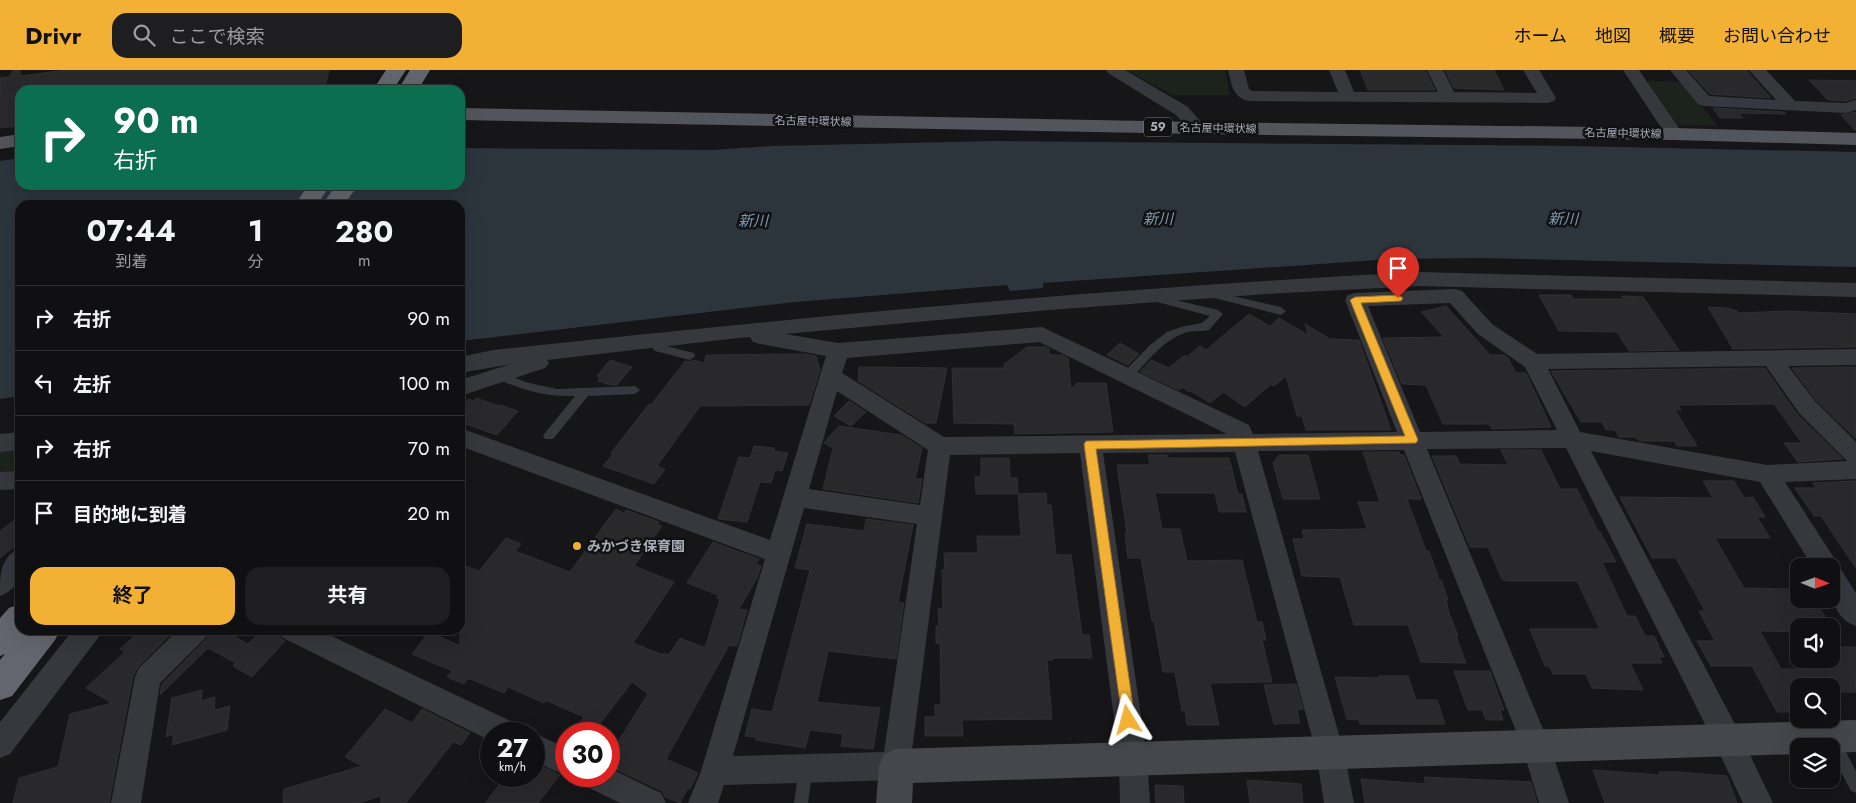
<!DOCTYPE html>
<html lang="ja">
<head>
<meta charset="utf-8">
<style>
  body { margin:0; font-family:Jost,"Noto Sans JP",sans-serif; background:#1e1e20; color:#f1f3f6; height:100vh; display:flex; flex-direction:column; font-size:19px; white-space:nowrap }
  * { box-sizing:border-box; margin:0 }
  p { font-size:16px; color:#9c9d9f }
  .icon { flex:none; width:28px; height:28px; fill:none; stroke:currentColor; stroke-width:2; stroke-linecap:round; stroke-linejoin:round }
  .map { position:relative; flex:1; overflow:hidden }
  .side { position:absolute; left:15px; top:130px; width:450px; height:435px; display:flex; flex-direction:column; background:#101012; border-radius:15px; box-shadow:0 5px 20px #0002,0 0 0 1px #303032 }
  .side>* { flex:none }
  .banner { position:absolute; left:15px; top:15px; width:450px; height:105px; border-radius:15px; box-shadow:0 5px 20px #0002,0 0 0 1px #303032; background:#0b6e4f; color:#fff; overflow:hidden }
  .needle { width:32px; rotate:91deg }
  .fabs { position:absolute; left:1790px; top:488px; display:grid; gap:10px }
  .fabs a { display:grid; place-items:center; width:50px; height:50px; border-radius:10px; background:#101012; box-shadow:0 5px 20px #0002,0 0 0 1px #303032; font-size:25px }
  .speed { position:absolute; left:480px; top:652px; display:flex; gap:10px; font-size:25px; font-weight:700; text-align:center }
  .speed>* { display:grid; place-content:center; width:65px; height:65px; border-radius:50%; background:#101012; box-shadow:0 5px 20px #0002,0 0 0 1px #303032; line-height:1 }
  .speed small { font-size:12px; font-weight:400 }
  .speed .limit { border:8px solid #d22; background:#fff; color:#111 }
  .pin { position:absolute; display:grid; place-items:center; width:42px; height:42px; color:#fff; margin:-51px -21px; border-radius:50% 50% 50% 0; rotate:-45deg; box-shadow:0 0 5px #0007 }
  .pin .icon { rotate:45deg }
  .me { position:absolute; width:55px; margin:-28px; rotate:352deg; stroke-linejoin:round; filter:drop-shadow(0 0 4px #0008) }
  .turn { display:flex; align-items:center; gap:18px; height:105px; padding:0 15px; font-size:22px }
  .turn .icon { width:65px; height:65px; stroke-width:2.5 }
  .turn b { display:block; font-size:35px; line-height:42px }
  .eta { display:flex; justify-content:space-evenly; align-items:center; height:85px; text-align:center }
  .eta b { font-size:30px; font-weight:700; line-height:35px }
  .primary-button { display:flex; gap:10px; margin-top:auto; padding:10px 15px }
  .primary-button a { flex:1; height:58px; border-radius:15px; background:#f2b134; color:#111; font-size:20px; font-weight:700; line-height:58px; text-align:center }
  .primary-button a+a { background:#1e1e20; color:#f1f3f6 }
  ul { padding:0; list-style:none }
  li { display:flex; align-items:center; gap:15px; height:65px; padding:0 15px; border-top:1px solid #303032 }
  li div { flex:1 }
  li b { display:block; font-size:19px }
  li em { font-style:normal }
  header { display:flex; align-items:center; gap:30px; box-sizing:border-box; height:70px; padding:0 25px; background:#f2b134; color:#111 }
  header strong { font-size:24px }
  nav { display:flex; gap:28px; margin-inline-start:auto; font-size:18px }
  .search { width:350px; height:45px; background:#1e1e20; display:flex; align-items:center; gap:12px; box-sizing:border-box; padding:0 18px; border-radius:15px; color:#9c9d9f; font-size:19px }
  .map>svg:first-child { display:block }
  .green { fill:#1c231d }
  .water { fill:#2c353c }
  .building { fill:#29292c; stroke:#303034 }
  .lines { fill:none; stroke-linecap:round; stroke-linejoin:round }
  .lane { fill:#37383d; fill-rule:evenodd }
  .street { fill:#37383d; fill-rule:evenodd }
  .secondary { fill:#45474d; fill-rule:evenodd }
  .primary { fill:#53555c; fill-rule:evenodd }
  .highway { fill:#63666e; fill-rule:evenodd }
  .route { fill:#f2b134; stroke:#9d7322 }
  .poi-dot { fill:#f2b134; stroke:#111113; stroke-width:2 }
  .labels { text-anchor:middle; stroke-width:5; stroke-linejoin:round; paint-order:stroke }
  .far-street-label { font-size:11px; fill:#a8adb8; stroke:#111113 }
  .shield { fill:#111113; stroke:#7b7e86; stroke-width:1 }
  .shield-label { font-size:12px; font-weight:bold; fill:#a8adb8 }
  .poi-label { font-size:14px; font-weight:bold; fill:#a8adb8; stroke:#111113; text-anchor:start }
  .water-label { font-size:15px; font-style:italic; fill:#7f9bb3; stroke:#111113 }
</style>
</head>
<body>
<header>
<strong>Drivr</strong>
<div class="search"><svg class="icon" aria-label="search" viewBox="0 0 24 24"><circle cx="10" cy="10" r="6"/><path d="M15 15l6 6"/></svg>ここで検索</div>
<nav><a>ホーム</a><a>地図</a><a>概要</a><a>お問い合わせ</a></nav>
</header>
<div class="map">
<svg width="1856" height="733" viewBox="0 0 1856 733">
  <rect width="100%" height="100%" fill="#161618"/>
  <path class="green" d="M1127,0H1225L1230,25H1172Z
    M1647,11L1682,12L1718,56L1677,55Z
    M20,377V405L0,406V379Z"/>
  <path class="water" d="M997,71L1571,76L1856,82V197L1479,188L1392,189L1043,213V218L1010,221L1007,215L795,232L460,271V135H20V326L0,329V91L20,88V115H460V78L713,80L773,76Z"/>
  <path class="building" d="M13,0H20V6L68,0H329L324,20H20V56L0,58V8L9,7Z
    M1360,0H1425L1435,20H1368Z
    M1445,0H1494L1504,20L1454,18Z
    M1688,0H1746L1771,28L1710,24Z
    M1809,10L1856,11V28L1845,31L1828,30Z
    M1713,38L1784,42L1786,44L1739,43L1743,48H1720Z
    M1856,42V61L1841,45Z
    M1539,225H1571L1573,229H1624L1622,226L1643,227L1679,280L1629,281L1617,262L1559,261Z
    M1446,236L1490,285H1504L1508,288L1516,303H1526L1551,357L1492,359L1489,354H1443L1426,315L1402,314L1383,268L1444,267L1421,242Z
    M1708,237L1727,238L1737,241L1739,243L1788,241L1856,244V277L1733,279Z
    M1249,244L1270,256L1279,248L1308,265L1305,254L1330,269L1359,270L1391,360H1306L1302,346H1297L1286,306L1274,316L1271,314L1245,337L1223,322L1210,333L1191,321L1189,322L1182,317L1179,320L1140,302L1151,290L1169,298L1185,285L1187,287L1200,276L1206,280Z
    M1120,273L1139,284L1128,295L1107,285Z
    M1027,277H1046L1049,279V285H1062L1068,288L1071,319L1077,313H1106L1113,362L1015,364L1014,354L954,353L952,298H1005L1004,294Z
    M804,284L816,286L820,300L809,335L700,336L657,396L665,399L654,414L603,396L613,384L611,383L649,334L651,335L685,291L690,292L693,290L704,293L706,285Z
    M610,290L632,297L617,315H611L598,311L600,307L597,306Z
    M859,297L947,298L936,353H925L858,311Z
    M1856,297V369L1816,330L1792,298Z
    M1765,298L1797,344L1843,389L1798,392L1784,373H1802L1774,334L1678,335L1681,340H1675L1697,376H1677L1674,371H1640L1635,367H1619L1615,360H1606L1602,352H1581L1551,301Z
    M476,328L499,336L500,335L518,341L497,365L460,352V340L469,329L473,331Z
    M849,331L866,342L851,356L834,346Z
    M839,356L901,365L922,378L915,409H922L918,433L823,419L833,378L824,373Z
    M754,376L774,378V381L788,383L782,401L775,400L771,413L760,412L747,452L718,449L739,387L750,388Z
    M1501,380H1541L1560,419H1577L1598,461L1600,462L1616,492H1602L1627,546H1635L1645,566H1654L1664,587H1659L1662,593H1630L1643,620L1592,618L1586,604H1553L1549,596H1545L1530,559H1600L1577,511H1506L1502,509L1488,477H1470L1432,386H1456L1460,394L1508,395Z
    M1363,382H1399L1400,385H1404L1421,429H1407L1426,481H1429L1439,510H1441L1448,530H1446L1449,543L1458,566H1456L1466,593L1421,592L1408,555H1354L1340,507L1302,506L1293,469H1304L1302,460L1367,459L1358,432H1380Z
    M1148,385H1167L1168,388H1229L1238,424H1242L1246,442H1219L1215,423H1155L1162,459H1180L1187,491L1242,490L1257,552H1262L1266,570H1262L1272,612L1210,613L1219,655H1187L1185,640L1182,641L1175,602H1163L1154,551H1152L1141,488H1128L1125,464H1127L1117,395H1150Z
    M1279,385H1308L1320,429H1283L1273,393Z
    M981,388H1009L1010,408H1017L1018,424H976L975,407H981Z
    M1703,411H1734L1744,428L1753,427L1765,447H1757L1770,468H1715L1744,518L1799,519V529H1814L1831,556H1799V562L1760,561L1781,599H1819L1813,589H1831V577H1856V622H1831V616H1799V642H1777L1752,596H1711L1697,571H1715L1699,541H1705L1676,488H1652L1620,427L1713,428Z
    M1856,411V498L1821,446H1814L1795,418H1816L1813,413Z
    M1046,423L1047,435H1051L1056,485H1071L1082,565H1089L1092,588H1053V590H1047L1052,649L962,650L963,666H925V647H935V635H941L940,573H936V556H939L938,539H943L942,500H945L944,483H978L977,466H1021L1018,424Z
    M616,439L624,443L626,440L659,452L657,455L662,456L634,496L674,512L633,573L663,585L664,583L669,585L680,568L705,578L720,529L717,528L718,525L687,513L713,472L759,489L756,494L761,496L757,508L739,539L747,540L737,576L729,575L666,689L698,703L690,719L688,718L680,733L665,727L662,721L609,696V686L648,624L632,612L592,664H573L584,647L545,630L544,633L508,617L504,623L468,608L464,614L447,607L452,601L412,584L429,562L460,576V494L479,501L506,468L521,474L515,481L570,502Z
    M20,446V472L0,488V461Z
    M866,449L913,455L898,532L904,533L896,589L828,581L817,632L880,638L873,679L841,676L843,664L810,660L805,678L756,670V667L745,666L752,639L772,642L810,500L795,498L807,454L864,461Z
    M141,560H175L138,597L133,606L109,733H13L19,708L58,697L70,644L112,633L86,618L125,582L120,579Z
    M211,560H223L248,574L262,560H277L281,569L285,571L252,607L233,596L236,593L208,578L160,625L162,614L206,569Z
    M1454,601H1490L1504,640H1500L1503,650H1486L1482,640H1468Z
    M1378,606H1408L1416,630H1437L1445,654H1360L1359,650L1347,649L1335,607L1379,608Z
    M1296,614L1303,639L1297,640L1300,653L1274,654L1264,615Z
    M202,620L201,631L215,627L214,640L230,636L227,660L172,675L174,664L166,667L172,628Z
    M385,639L412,653L422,639L470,663L461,675L453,672L406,733H381V726L358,733H283L284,719L362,696L345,687Z
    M534,693L560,705L538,733H485L506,706H534Z
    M1593,700L1660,705L1659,702H1679L1727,706L1737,733H1605Z
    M1424,707L1531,712L1537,733H1365L1361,709L1426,714Z
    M1247,710L1301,714L1303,733H1250Z
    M1155,715L1183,716L1184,733H1156Z"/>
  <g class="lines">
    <path class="lane" d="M1211,221L1281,237L1286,241L1281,245L1207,226L1206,224Z
      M1150,224L1218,240L1223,244L1209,260C1201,262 1193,260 1185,263C1163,270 1147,292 1132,308L1128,309L1123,305L1124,302L1149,276L1167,262L1181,257L1202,253L1210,246L1146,229L1145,227L1146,225Z
      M651,266L662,275L694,283L695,286L690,290L655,281L646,270Z
      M499,301L525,312L557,319L635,316L640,320L635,324L588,326L553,369H545L543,366L545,363L575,326C546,327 521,320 495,308L494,305Z
      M1832,663L1837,665L1856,701V723L1851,721L1831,683V676H1828L1825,670L1827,665Z
      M806,691L811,693L813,698L808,733H794L799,698L801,693Z"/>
    <path class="street" d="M1106,0H1125L1188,37L1206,58L1204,62H1192L1176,45L1108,3Z
      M1228,0H1244L1249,19L1252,21L1338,22L1329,0H1345L1354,22H1438L1427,0H1443L1454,22L1537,23L1523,0H1539L1556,28L1554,31L1548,33L1249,31C1232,27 1232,15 1228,0Z
      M1623,0H1639L1683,64L1680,68H1668Z
      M1670,0H1686L1709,26L1776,30L1749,0H1766L1795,31L1845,33L1856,30V40L1846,43L1704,36L1698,34Z
      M1419,202L1856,213V227L1419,216L1267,224L1049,240L785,264L838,273L1042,257L1249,355L1253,364L1397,362L1345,230L1348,225L1355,223L1455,219L1462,221L1492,254L1537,284L1856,279V295L1788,296L1815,331L1856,372V409L1785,412L1834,488L1837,497L1840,498L1856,523V556C1830,547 1831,519 1831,496H1812L1760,412L1591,381L1738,660L1773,733H1743L1718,680L1566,378L1427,379L1550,676L1569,733H1539L1522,676L1404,380L1258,381L1344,682L1354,733H1324L1316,682L1235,382L1103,383L1147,688L1150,733H1120L1119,688L1080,383L950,385L910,696L906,706L896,710L724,715L718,733H688L701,701L765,489L460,376V358L770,470L826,286L760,274L753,272L750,267L738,268L547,290L549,293L545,298L460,326V310L511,294L460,303V287L493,280C801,247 1109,218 1419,202ZM1450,233L1478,264L1525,297L1557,360L1420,362L1368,236ZM1039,272L1227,364L944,367L842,303L847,288ZM1766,296L1799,343L1847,391L1767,395L1580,362L1548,299ZM837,321L928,380L920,435L809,419ZM804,438L917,454L884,682L733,686Z
      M20,362V380L0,382V364Z
      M20,401V419L0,420V402Z
      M20,478C20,499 23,518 0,526C0,505 0,487 20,478Z
      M73,560H102L98,568L10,684L0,688V652Z
      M178,560H209L205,568L160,613L141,733H111L135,607L139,598Z
      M279,560H319L517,654L521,664H491V671L283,568Z
      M534,663L566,678V706L534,691Z
      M609,698L661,723L666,733H620L585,716L581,706H609Z"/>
    <path class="secondary" d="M1856,650V682L1831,683V676H1799V684L913,713L912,733H876L879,696L884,684L896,679Z"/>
    <path class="primary" d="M460,38L1198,52L1674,58L1856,63V75L1674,70L1198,64L460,50Z
      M20,64V76L0,79V67Z"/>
    <path class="highway" d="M386,0H406L393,20H373Z
      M410,0H430L418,20H398Z
      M308,115H330L317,135H295Z
      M336,115H358L344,135H322Z
      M20,534V560H60L55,570L12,626L0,630V590L5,584L0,586V548L9,538Z"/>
  </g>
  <path class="route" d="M1398,225L1403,228L1401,231L1361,233L1418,370L1416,373L1096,379L1135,650L1133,655L1128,657L1123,655L1084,374L1086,371L1405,366L1350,230L1355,227Z"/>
  <circle class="poi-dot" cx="577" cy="476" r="5"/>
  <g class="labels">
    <g class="far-street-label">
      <text transform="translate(813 51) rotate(1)" y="4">名古屋中環状線</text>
      <text transform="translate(1218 58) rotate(1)" y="4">名古屋中環状線</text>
      <text transform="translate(1623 63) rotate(1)" y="4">名古屋中環状線</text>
    </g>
    <rect class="shield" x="1144" y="47.5" width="28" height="19" rx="4"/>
    <g class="shield-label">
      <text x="1158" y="61">59</text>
    </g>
    <g class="poi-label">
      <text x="587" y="481">みかづき保育園</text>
    </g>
    <g class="water-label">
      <text x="1158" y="154">新川</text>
      <text transform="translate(1563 149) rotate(1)" y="5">新川</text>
      <text x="753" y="156">新川</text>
    </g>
  </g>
</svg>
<div class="fabs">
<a><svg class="needle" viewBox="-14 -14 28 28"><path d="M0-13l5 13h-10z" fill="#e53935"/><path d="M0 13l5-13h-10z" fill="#9c9d9f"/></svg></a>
<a><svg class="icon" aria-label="sound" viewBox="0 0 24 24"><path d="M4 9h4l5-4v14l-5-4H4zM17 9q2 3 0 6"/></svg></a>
<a><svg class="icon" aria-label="search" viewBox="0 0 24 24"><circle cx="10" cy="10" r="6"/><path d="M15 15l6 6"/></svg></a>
<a><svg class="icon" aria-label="layers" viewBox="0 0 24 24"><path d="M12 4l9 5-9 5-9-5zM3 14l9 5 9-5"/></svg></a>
</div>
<div class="speed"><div>27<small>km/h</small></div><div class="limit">30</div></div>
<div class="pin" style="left:1398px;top:228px;background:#d93025"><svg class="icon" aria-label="arrive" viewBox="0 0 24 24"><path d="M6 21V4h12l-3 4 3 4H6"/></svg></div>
<svg class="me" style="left:1128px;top:650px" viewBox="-20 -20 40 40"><path d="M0-17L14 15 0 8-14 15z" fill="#f2b134" stroke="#fff" stroke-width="4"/></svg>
<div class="banner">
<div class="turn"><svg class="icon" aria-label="right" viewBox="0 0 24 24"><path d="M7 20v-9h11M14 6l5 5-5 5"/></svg><div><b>90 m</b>右折</div></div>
</div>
<section class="side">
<div class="eta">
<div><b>07:44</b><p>到着</p></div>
<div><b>1</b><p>分</p></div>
<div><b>280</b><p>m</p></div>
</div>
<ul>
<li><svg class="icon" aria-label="right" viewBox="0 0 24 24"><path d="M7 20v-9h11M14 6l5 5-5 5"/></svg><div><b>右折</b></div><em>90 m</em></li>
<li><svg class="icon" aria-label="left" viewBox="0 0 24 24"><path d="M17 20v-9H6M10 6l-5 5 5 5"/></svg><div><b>左折</b></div><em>100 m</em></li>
<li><svg class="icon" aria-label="right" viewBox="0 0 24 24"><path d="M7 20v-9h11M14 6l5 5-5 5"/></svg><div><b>右折</b></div><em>70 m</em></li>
<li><svg class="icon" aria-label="arrive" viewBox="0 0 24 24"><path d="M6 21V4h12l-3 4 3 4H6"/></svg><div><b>目的地に到着</b></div><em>20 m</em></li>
</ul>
<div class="primary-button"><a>終了</a><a>共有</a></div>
</section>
</div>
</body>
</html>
